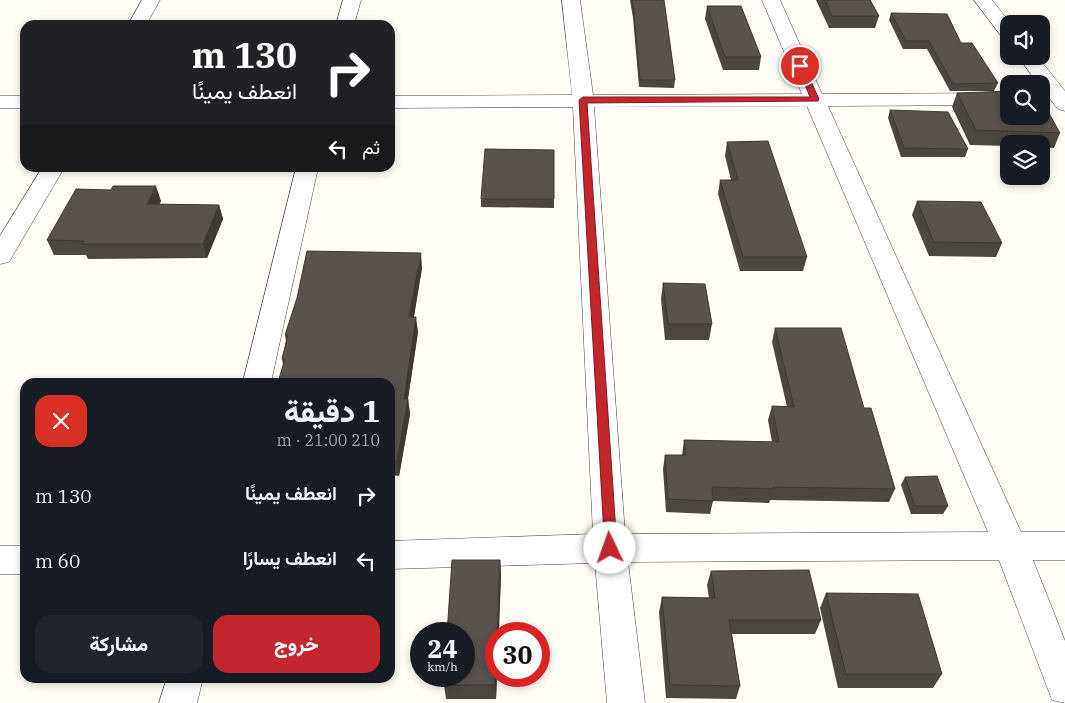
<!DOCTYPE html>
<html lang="ar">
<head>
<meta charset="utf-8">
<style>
  body { margin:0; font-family:"IBM Plex Serif",Vazirmatn,serif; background:#20242c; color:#f1f3f6; direction:rtl; height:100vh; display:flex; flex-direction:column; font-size:19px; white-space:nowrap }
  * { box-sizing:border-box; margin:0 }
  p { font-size:16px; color:#9ea1a6 }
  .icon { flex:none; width:28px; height:28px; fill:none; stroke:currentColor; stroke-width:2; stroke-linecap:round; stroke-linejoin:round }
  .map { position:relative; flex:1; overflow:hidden; direction:ltr }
  .details { position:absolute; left:20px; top:378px; width:375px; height:305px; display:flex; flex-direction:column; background:#171b24; border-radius:15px; box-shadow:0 2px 8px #0003; direction:rtl }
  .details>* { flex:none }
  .banner { position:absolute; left:20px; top:20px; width:375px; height:152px; border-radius:15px; box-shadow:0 2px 8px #0003; direction:rtl; background:#202124; color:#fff; overflow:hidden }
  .buttons { position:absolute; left:1000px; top:15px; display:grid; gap:10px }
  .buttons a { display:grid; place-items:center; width:50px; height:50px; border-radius:10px; background:#171b24; box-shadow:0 2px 8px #0003; font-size:25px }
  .speed { position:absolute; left:410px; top:622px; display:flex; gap:10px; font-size:25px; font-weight:700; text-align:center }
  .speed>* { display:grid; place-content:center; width:65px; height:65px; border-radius:50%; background:#171b24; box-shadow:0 2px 8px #0003; line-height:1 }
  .speed small { font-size:12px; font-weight:400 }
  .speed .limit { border:8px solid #d22; background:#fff; color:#111 }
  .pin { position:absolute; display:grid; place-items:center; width:42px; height:42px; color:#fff; margin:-21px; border:2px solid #fff; border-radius:50%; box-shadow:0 1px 5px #0007 }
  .me { position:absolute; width:55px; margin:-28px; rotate:357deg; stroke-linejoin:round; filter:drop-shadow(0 0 4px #0008) }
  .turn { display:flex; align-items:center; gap:18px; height:105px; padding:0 15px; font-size:22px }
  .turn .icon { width:65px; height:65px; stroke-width:2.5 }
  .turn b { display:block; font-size:35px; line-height:42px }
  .then { display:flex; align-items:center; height:48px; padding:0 15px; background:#0003; gap:10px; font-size:19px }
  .round { display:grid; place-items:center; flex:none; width:52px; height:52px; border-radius:15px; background:#20242c }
  .headline { display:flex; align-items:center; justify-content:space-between; height:85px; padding:0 15px }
  h1 { font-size:30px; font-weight:800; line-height:38px }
  .action { display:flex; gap:10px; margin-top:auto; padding:10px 15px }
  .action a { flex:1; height:58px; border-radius:15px; background:#c4262e; color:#fff; font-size:20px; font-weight:800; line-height:58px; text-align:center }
  .action a+a { background:#20242c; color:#f1f3f6 }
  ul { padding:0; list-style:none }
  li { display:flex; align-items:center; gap:15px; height:65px; padding:0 15px }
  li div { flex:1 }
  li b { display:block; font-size:19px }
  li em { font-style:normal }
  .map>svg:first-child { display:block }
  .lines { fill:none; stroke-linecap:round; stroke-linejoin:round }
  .street-casing { stroke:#444; stroke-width:1 }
  .street { fill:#fff; fill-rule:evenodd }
  .wall { fill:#4d4742 }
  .shaded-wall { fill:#3f3936 }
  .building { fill:#5a524d; stroke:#3f3936 }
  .route { fill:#c4262e; stroke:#7f191e }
</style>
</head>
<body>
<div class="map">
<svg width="1065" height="703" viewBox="0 0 1065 703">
  <rect width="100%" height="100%" fill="#fffdf5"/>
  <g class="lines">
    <g class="street-casing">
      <path id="street" d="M142,0H160L146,25H128Z
        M343,0H361L354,25H336Z
        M562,0H580L593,95L802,94L762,0H780L822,94L1009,93V105L828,106L1021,532H1065V560H1033L1065,641V703L1052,700L999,560L628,562L645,703H607L595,563L390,569V541L593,534L573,107L390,108V96L572,95ZM807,106L988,532L625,534L594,107Z
        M974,0H992L1011,24H1009V39L1002,37Z
        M1018,56H1037L1065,91V111L1058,109L1041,88V84H1038Z
        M0,96H25V108H0Z
        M42,168H64L9,262L0,264V236Z
        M296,168H318L271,382H243Z
        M0,546H25V574H0Z
        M167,678H203L197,703H159Z"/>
    </g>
    <use href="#street" class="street"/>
  </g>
  <path class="wall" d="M630,0H664L675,80L674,88L639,87L633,18Z
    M816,0H870L879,16L875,28H829Z
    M707,6L761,57L759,70H723L705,19Z
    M891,13L961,43L998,83L994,91H950L927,49H903L889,20Z
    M957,93L1060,133L1054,148L1041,147V144H1009V146L970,145L952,107Z
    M890,110L968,149L965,157H901L888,118Z
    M727,142L807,257L803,271H740L718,194L720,180H731L725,156Z
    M554,150V208L481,207V199Z
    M161,201L159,204L219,205L223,219L207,258L88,259L86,255H54L47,240Z
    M917,201L1002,243L996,257L929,256L912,215Z
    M422,268L414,317L418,332L408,399L410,414L399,476L390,475V382L283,365L282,359L286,341L285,335Z
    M663,283L712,324L709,340H665L661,299Z
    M775,328L864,408L895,489L889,502L770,500L769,503L713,501L710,514L666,512L663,469L665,455H682L684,440L772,442L768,420L772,406L787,407L772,342Z
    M905,477L948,506L943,514H911L901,485Z
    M500,560L501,575L496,676H497L496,699H446L444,685Z
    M711,571L821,620L815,634H732L740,686L736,699L666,698L659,612L662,597L709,598L707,585Z
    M826,593L942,674L933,688H838L820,608Z"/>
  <path class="shaded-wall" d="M156,186L161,201L152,218L147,204Z
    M219,205L223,219L207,258L203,244Z
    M421,253L422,268L411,332L409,317Z
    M416,317L418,332L407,404L408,399L410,414L399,476L397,461L404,399Z
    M500,560L501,575L499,634H497Z
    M496,663V676H497L496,699L495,685Z"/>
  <path class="building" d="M632,0H664L675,80H640L634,11Z
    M825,0H870L879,16H832Z
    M707,6H741L761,57H725Z
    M891,13L947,14L961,43H972L998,83L953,84L929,41H906Z
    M1009,91V116H1041V99L1060,133L976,130L957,93Z
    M890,110L948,112L968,149L904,148Z
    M768,141L807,257H743L720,180H738L727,142Z
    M485,149L554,150V199H481Z
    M113,186H156L147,204L219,205L203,244H82L84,241L47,240L76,189L111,190Z
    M917,201L981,202L1002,243L934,242Z
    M307,251L421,253L409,317H416L404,399H408L397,461H390V382H278L285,359H282L288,335H285L297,298Z
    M663,283L705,284L712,324H668Z
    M775,328H841L864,408H871L895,489L773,487L774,489L712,487L713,501L668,499L665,455H686L684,440L779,442L772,406L794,407Z
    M937,476L948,506H915L905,477Z
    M452,560H500L497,634H496L495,685H444V676H464V634H447Z
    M809,570L821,620H729L740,686L670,685L662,597L715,598L711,571Z
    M826,593L918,594L942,674H846Z"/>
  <path class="route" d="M797,65L804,66L819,99L818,101L587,103L617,548L615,552H605L579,100L583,97H810Z"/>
</svg>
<div class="buttons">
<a><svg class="icon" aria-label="sound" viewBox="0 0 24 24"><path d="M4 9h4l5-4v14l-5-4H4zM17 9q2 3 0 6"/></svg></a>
<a><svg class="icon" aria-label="search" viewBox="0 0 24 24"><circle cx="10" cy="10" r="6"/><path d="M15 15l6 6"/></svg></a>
<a><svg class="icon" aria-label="layers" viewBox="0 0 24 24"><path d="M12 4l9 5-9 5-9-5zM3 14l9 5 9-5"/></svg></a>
</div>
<div class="speed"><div>24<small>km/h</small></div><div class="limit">30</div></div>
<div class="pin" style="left:800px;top:66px;background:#d93025"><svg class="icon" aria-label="arrive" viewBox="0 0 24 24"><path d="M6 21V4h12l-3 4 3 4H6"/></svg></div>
<svg class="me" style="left:610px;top:548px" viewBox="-20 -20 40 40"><circle r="19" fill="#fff"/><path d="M0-13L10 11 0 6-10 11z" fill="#c4262e"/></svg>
<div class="banner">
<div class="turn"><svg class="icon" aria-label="right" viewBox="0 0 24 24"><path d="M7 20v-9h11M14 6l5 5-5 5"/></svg><div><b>130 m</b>انعطف يمينًا</div></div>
<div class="then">ثم<svg class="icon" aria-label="left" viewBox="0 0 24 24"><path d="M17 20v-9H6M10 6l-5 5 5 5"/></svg></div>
</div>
<section class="details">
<div class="headline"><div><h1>1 دقيقة</h1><p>210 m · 21:00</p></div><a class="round" style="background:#d93025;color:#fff"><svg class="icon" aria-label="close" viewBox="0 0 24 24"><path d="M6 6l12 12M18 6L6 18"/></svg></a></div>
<ul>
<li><svg class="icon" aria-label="right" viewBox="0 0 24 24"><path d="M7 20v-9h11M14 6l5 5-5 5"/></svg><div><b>انعطف يمينًا</b></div><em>130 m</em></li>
<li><svg class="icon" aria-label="left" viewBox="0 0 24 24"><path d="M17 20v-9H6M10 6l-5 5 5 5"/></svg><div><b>انعطف يسارًا</b></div><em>60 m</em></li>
</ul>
<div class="action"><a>خروج</a><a>مشاركة</a></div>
</section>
</div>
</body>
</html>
